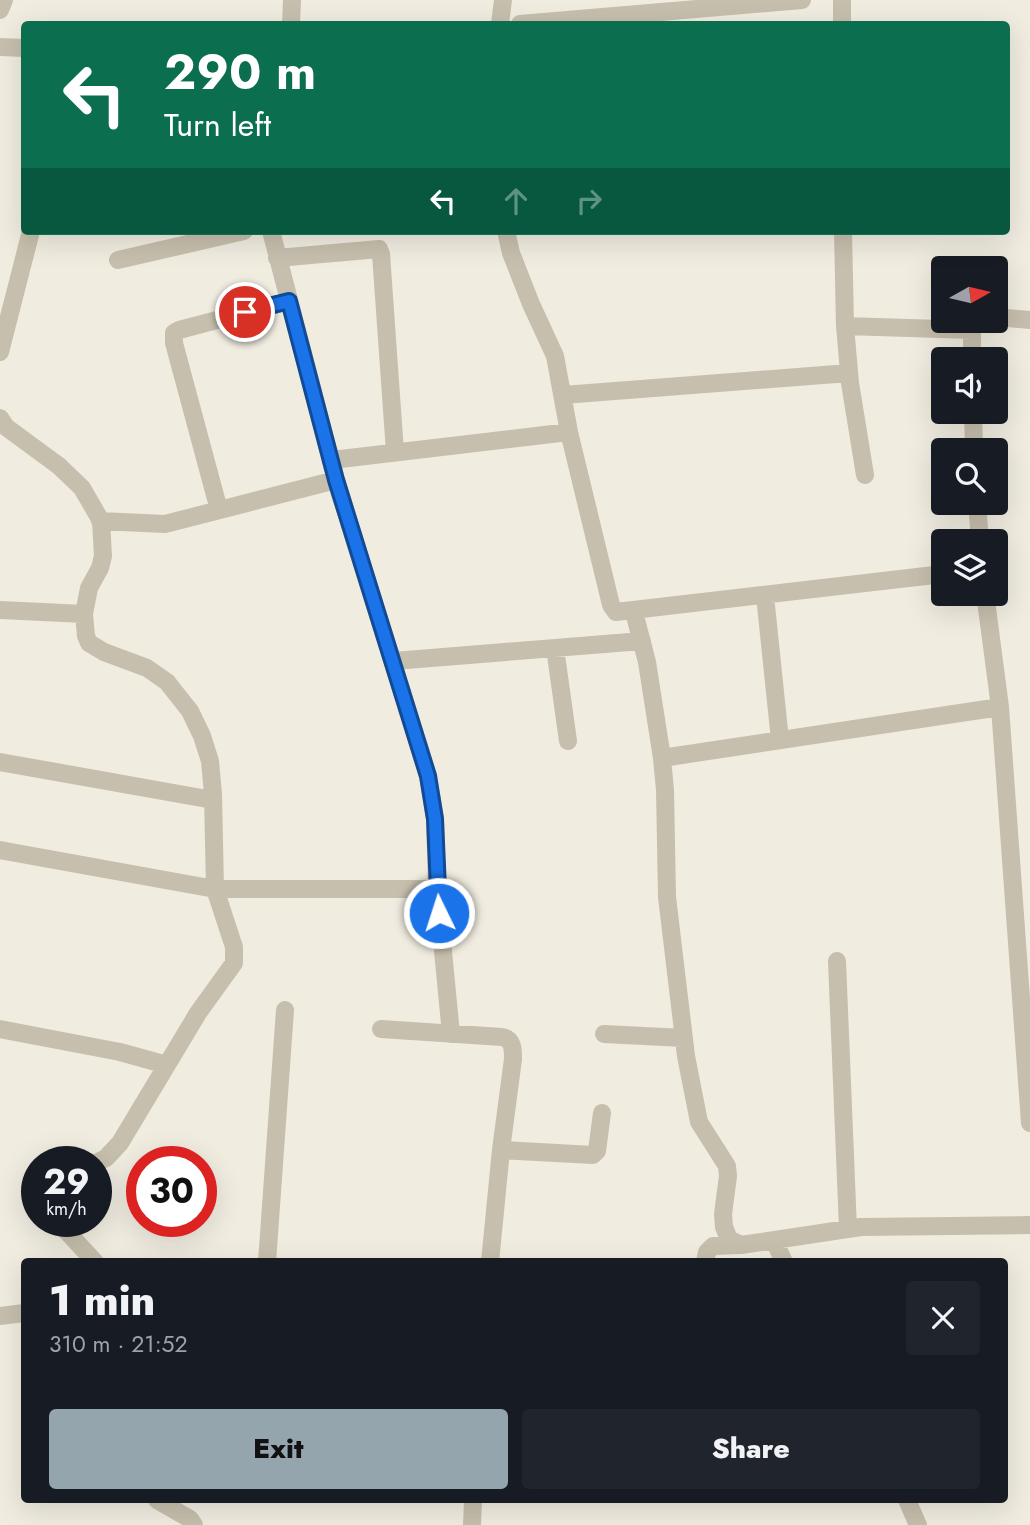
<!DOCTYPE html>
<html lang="en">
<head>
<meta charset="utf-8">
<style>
  body { margin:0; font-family:Jost,sans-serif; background:#20242c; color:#f1f3f6; height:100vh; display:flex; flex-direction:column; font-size:26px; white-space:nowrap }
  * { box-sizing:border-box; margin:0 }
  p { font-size:23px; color:#9ea1a6 }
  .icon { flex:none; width:38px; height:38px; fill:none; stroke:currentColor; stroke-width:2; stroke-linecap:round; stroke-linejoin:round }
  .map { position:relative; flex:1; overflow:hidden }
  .details { position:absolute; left:21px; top:1258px; width:987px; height:245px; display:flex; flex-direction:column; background:#171b24; border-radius:7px; box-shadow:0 7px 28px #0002 }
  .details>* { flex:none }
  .banner { position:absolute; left:21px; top:21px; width:989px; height:214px; border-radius:7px; box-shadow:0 7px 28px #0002; background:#0b6e4f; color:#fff; overflow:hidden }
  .needle { width:46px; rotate:82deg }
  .buttons { position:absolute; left:931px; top:256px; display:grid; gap:14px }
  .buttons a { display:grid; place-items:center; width:77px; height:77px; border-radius:7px; background:#171b24; box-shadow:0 7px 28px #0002; font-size:35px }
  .speed { position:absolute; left:21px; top:1146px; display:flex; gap:14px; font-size:35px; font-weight:700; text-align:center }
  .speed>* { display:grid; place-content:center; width:91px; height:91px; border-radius:50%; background:#171b24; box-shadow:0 7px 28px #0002; line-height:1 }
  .speed small { font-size:18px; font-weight:400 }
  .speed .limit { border:10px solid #d22; background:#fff; color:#111 }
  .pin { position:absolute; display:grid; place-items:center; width:60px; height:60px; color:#fff; margin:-30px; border:4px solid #fff; border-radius:50%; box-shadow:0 2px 7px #0007 }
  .me { position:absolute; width:77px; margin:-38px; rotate:356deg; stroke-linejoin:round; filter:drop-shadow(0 0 5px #0008) }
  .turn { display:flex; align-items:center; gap:24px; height:147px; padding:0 28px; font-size:32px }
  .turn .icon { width:91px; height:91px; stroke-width:2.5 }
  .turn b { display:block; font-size:49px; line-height:60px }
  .lanes { display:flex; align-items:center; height:66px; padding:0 28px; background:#0003; justify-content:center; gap:35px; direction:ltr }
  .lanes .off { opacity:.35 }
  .round { display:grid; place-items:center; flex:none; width:74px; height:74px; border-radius:7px; background:#20242c }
  .overview { display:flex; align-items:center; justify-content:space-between; height:119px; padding:0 28px }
  h1 { font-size:42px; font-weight:800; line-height:52px }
  .button { display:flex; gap:14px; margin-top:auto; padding:14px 28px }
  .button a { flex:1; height:80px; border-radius:7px; background:#95a5ad; color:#111; font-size:28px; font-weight:800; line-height:80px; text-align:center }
  .button a+a { background:#20242c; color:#f1f3f6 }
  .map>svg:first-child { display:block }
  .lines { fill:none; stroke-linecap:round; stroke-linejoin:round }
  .minor { stroke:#c7bfad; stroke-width:18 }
  .route-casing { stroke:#114b97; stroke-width:18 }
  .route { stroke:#1a73e8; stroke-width:12 }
</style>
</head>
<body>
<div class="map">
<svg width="1030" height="1525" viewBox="0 0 1030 1525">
  <rect width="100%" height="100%" fill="#f0ece0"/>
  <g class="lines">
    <path class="minor" d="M0,10L4,0
      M291,24L292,0
      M500,24L503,0
      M520,24L802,0
      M842,24V0
      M0,47L24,48
      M271,231L336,480L428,776L435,819L437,889L451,1034
      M506,231L511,253L531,304L555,356L569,432L611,605L616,612L943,574
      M843,231L845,326L850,383L865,475
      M277,258L379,249L381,254L395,452
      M118,260L244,231
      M996,317L1030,320
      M845,326L972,330
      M0,352L31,231
      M972,359V330L976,320
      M563,395L849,373
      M973,411L974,450
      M0,418L6,427L59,466L82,488L101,521L103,556L100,568L89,588L84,614L86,636L89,643L104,652L147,668L167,682L190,711L202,736L210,761L213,794L215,889L234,947V963L198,1013L120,1143L106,1158L96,1163
      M332,460L569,432
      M977,502L980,541
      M219,510L174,343V333L179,330L289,301
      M100,521L165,524L336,480
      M985,593L1000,707L1030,1123
      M765,596L780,740
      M0,610L84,614
      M634,612L647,662L662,758L665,790L667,897L686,1056L699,1122L727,1166L728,1176L723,1214L724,1227L729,1239L741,1245
      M555,648L568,741
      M394,661L642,641
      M662,758L1000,707
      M0,762L213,800
      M0,850L215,889H437
      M837,961L848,1229
      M0,1029L120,1052L167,1065
      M381,1029L502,1037C513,1039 513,1049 513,1059L501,1150L490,1262
      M604,1034L684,1038
      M501,1150L593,1155L597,1151L602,1113
      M58,1222L95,1262
      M774,1240L784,1262
      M267,1262L285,1010
      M705,1262L707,1252L713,1246L741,1245L861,1227L1030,1225
      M0,1316L24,1313
      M157,1500L190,1519L194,1525
      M907,1500L918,1525
      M472,1525L473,1500"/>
  </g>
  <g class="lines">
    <g class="route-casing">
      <path id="route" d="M245,312L289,301L336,480L428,776L435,819L439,913"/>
    </g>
    <use href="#route" class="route"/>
  </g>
</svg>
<div class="buttons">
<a><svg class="needle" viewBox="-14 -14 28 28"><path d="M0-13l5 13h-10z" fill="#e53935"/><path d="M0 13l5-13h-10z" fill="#9ea1a6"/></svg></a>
<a><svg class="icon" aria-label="sound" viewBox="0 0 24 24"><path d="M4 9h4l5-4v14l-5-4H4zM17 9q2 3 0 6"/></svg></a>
<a><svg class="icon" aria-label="search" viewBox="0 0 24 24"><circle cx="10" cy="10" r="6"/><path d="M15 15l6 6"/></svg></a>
<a><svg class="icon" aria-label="layers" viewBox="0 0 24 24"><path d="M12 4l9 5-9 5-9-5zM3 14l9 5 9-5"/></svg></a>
</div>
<div class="speed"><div>29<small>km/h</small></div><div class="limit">30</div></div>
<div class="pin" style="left:245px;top:312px;background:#d93025"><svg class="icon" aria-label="arrive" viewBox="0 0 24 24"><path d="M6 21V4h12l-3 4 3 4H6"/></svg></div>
<svg class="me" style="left:439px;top:913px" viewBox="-20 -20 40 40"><circle r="17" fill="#1a73e8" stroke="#fff" stroke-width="3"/><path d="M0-11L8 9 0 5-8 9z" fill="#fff"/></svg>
<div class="banner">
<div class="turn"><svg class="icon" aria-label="left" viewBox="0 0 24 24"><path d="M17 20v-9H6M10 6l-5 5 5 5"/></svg><div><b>290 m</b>Turn left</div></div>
<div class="lanes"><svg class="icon" aria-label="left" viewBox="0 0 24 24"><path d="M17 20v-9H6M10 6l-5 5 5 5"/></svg><svg class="icon off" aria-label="ahead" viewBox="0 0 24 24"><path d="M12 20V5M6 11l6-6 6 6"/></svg><svg class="icon off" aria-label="right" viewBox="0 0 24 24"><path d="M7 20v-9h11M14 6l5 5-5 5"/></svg></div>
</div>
<section class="details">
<div class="overview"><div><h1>1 min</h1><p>310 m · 21:52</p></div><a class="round"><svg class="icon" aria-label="close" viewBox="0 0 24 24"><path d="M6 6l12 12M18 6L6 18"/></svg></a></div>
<div class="button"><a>Exit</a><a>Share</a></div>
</section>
</div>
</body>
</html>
